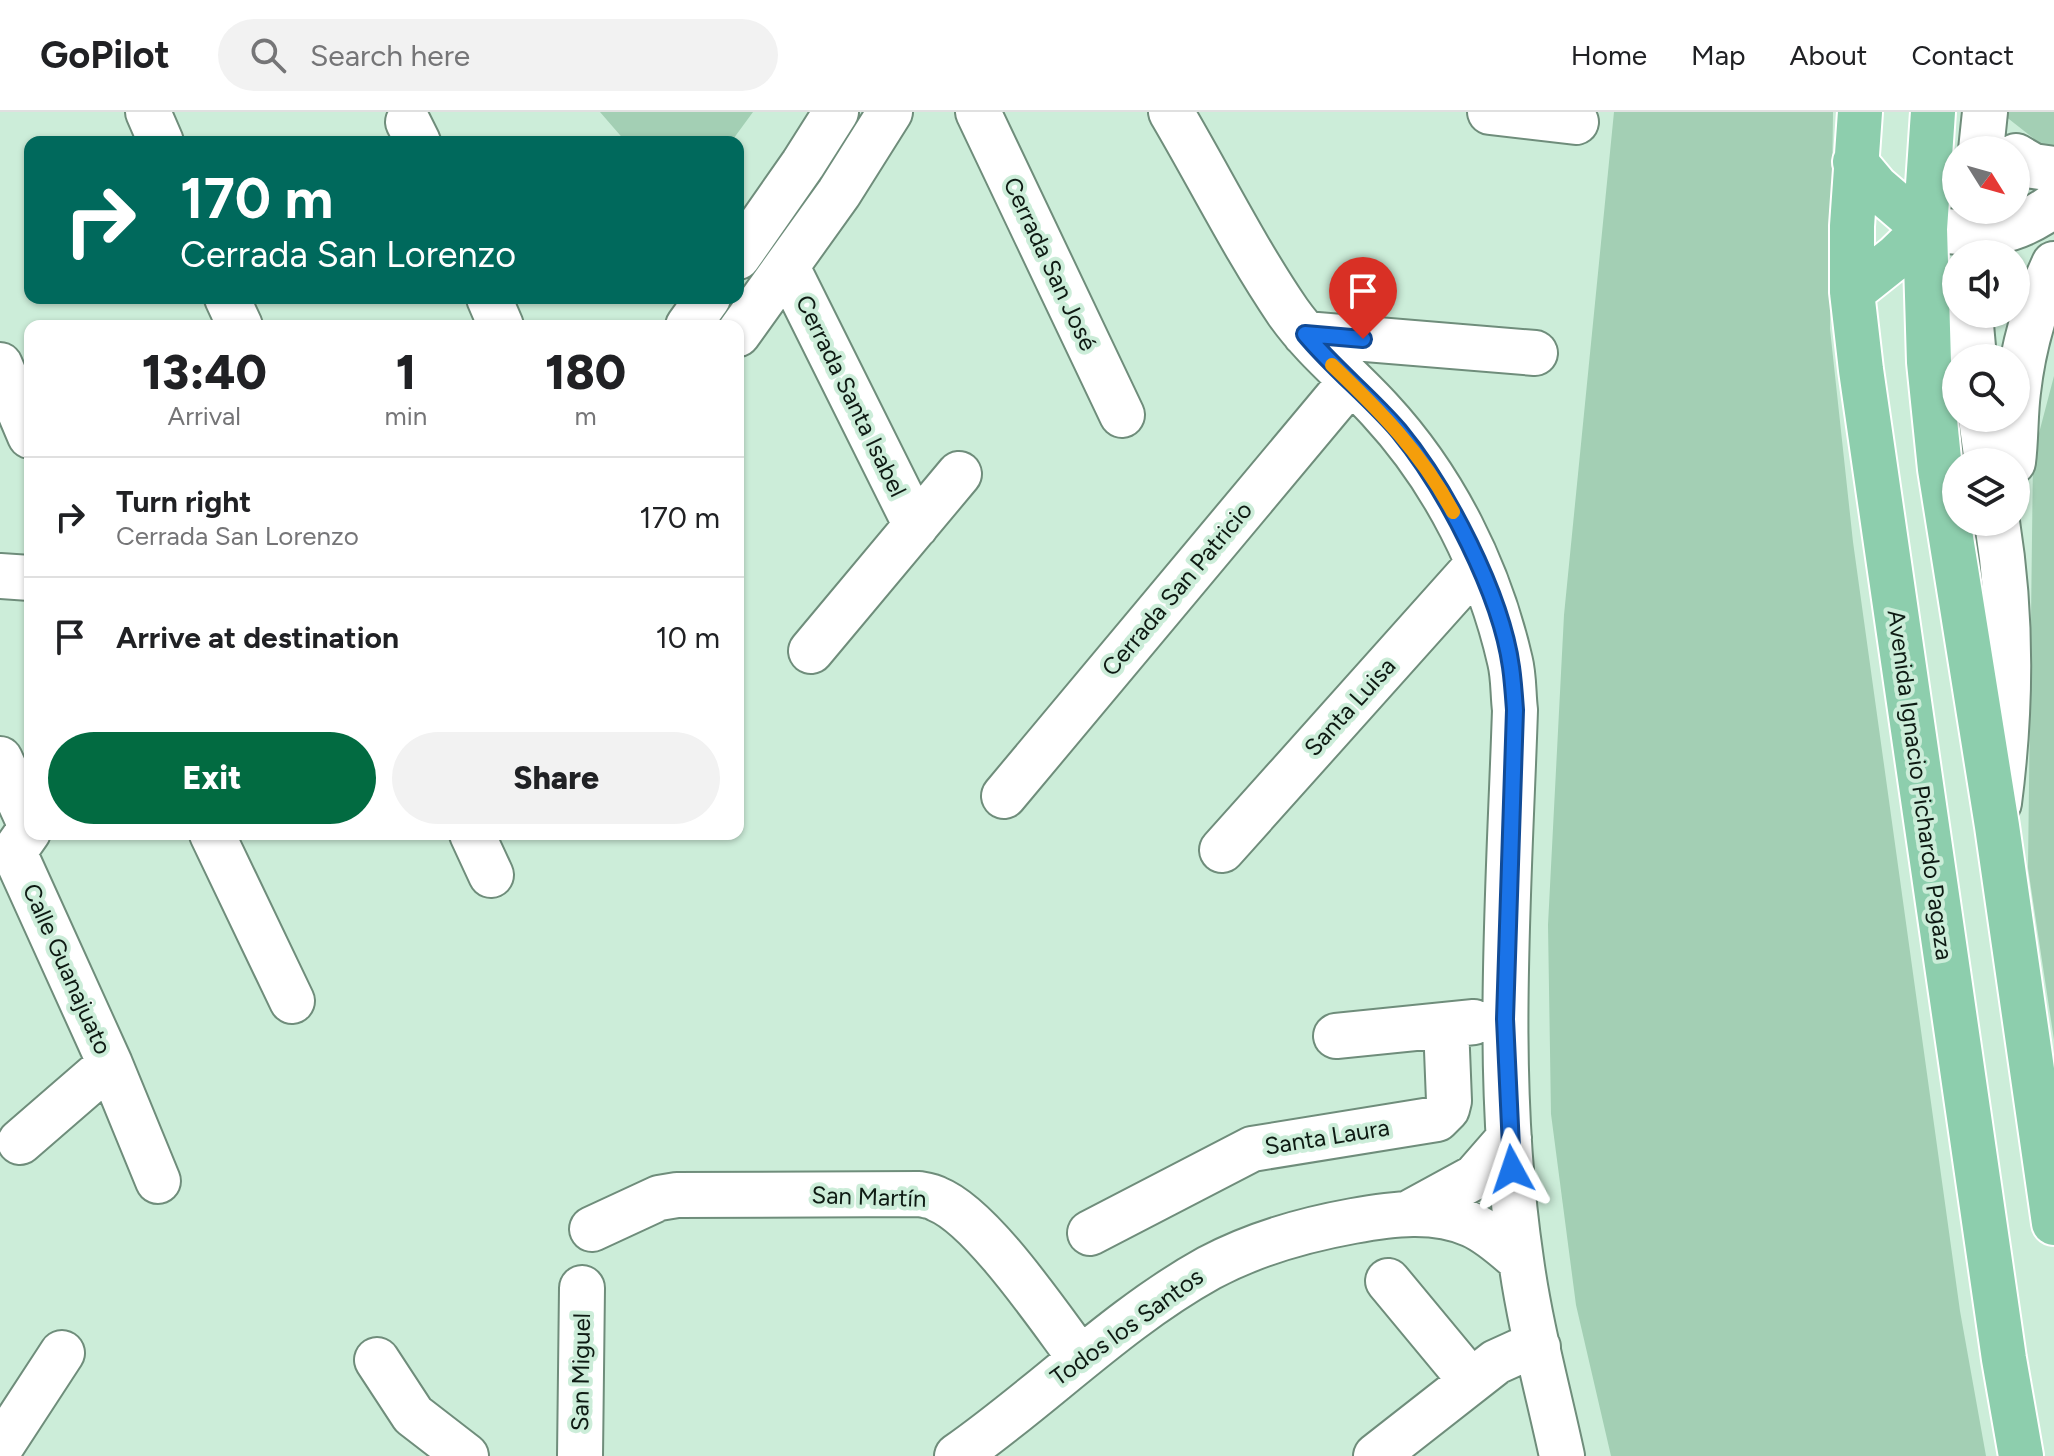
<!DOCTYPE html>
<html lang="en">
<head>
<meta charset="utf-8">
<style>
  body { margin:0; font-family:Figtree,sans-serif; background:#f2f2f2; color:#202124; height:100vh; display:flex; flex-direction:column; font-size:30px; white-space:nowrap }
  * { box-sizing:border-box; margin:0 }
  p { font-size:26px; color:#757577 }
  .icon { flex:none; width:44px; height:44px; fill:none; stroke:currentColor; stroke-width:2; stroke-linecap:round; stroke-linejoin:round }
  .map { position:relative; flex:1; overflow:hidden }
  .sheet { position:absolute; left:24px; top:208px; width:720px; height:520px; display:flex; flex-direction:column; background:#fff; border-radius:16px; box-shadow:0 2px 6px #0004 }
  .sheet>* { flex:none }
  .banner { position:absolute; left:24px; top:24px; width:720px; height:168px; border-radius:16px; box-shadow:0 2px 6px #0004; background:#00695c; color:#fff; overflow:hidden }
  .needle { width:52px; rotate:127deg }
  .buttons { position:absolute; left:1942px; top:24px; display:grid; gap:16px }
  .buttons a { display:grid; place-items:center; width:88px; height:88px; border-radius:50%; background:#fff; box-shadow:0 2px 6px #0004; font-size:40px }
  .pin { position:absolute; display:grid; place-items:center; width:68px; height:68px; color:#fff; margin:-82px -34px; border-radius:50% 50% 50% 0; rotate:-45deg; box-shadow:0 0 8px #0007 }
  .pin .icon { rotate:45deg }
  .me { position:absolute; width:88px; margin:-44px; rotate:355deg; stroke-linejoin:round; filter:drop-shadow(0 0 6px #0008) }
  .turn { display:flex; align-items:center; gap:28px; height:168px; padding:0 24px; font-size:36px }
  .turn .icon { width:104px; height:104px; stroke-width:2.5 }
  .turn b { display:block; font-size:56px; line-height:68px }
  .eta { display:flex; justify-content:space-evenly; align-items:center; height:136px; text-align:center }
  .eta b { font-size:48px; font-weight:800; line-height:56px }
  .cta { display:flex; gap:16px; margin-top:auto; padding:16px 24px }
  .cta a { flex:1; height:92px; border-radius:48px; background:#026b41; color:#fff; font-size:32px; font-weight:800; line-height:92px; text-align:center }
  .cta a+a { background:#f2f2f2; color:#202124 }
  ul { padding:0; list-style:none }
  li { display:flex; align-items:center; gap:24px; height:120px; padding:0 24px; border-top:2px solid #e0e0e0 }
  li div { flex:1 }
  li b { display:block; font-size:30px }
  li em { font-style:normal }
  header { display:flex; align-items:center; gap:48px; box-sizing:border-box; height:112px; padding:0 40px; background:#fff; border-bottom:2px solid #e0e0e0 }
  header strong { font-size:38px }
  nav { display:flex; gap:44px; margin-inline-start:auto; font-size:28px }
  .search { width:560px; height:72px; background:#f2f2f2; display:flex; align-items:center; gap:20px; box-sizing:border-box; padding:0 28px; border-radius:44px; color:#757577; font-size:30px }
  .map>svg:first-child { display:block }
  .green { fill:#a3cfb4 }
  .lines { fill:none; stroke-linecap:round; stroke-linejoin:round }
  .minor-casing { stroke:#6f8d7b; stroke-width:48 }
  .major-casing { stroke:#fff; stroke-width:48 }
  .minor { stroke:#fff; stroke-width:44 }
  .major { stroke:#8dcead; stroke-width:44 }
  .route-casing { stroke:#114b97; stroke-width:20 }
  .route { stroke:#1a73e8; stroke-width:14 }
  .slow { stroke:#f59e0b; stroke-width:14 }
  .labels { text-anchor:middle; stroke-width:8; stroke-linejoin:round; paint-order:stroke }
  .street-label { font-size:24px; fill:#0e1a13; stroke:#ccedd9 }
</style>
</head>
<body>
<header>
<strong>GoPilot</strong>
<div class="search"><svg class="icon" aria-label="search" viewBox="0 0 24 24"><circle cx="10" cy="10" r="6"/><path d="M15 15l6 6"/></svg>Search here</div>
<nav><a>Home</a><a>Map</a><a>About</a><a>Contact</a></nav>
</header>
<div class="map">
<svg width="2054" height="1344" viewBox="0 0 2054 1344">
  <rect width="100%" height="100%" fill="#ccedd9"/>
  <path class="green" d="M600,0H753L731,30H626Z
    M1614,0H1833L1830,217L1853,430L1960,1199L1986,1344H1611L1576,1193L1551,1002L1548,813L1564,503Z
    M2000,0H2054V34L2047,37Z
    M2054,264V928L2028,756L2033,344Z"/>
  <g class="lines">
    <g class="minor-casing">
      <path id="minor" d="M148,0L161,30
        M978,0L1122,303
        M1171,0C1210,66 1245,137 1288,200C1315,238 1349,264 1380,298C1444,367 1489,457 1510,549C1514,565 1513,582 1515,598C1509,781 1494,966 1521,1148C1530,1214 1548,1279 1562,1344
        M1490,0L1576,10
        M408,10L418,30
        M1981,38L1985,0
        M2016,44L2033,54L2054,57
        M1925,117C1980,122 2006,128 2054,93
        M738,145L803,52L836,0
        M787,155L916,414
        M227,186L240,214
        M489,186L501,214
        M1970,202L1974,246
        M688,214L708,186
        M738,222L839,81L890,0
        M1305,222L1535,241
        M0,253L30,324
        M1981,306L1987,350
        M2013,350C2016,327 2015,303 2018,280C2023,235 2035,193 2054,152
        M1997,410C2012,503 2011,599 1999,691
        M0,464L30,466
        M811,539L959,362
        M0,647L28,708V720L14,740L110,952L158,1069
        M1004,684L1350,270
        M212,722L292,889
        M472,722L491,763
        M1222,738L1478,452
        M1336,924L1474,910
        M20,1030L110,952
        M1409,1101L1475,1065L1509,1026
        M592,1117L659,1086L677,1083L919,1082C925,1083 932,1084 937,1087C982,1105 1049,1205 1080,1246
        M1090,1121L1252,1037L1437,1007L1447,997L1449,989L1446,913
        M1388,1169L1471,1269
        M377,1248L413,1303L466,1344
        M0,1336L62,1241
        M580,1344L582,1176
        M957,1344C1043,1284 1117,1207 1209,1156C1254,1132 1303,1118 1353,1109C1391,1102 1435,1096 1472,1113C1490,1121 1506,1136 1521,1149
        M1376,1344L1496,1250L1518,1240L1538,1235"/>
    </g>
    <g class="major-casing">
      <path id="major" d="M1860,0L1852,114V180L1861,258L2004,1247L2021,1344
        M1933,0L1925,117L1929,250L1940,357L1997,714L2054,1111
        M1855,50L1876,75L1925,117
        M1852,180L1896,145L1925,117"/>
    </g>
    <use href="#minor" class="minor"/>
    <use href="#major" class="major"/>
  </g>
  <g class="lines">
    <g class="route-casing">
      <path id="route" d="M1363,227L1305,222C1334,257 1370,285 1399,319C1446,376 1501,482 1511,555C1513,569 1514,584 1515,598L1505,907L1512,1057"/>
    </g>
    <use href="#route" class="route"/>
    <path class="slow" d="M1332,253C1380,299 1421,340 1453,400"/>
  </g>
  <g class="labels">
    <g class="street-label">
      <text transform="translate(1050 152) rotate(65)" y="8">Cerrada San José</text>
      <text transform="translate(851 284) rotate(64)" y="8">Cerrada Santa Isabel</text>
      <text transform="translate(1177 477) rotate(-50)" y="8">Cerrada San Patricio</text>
      <text transform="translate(1350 595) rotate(-48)" y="8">Santa Luisa</text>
      <text transform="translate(1920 673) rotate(82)" y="8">Avenida Ignacio Pichardo Pagaza</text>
      <text transform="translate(67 857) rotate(66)" y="8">Calle Guanajuato</text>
      <text transform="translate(1327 1025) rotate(-9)" y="8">Santa Laura</text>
      <text transform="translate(869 1085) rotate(2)" y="8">San Martín</text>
      <text transform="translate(1127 1215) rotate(-36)" y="8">Todos los Santos</text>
      <text transform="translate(581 1260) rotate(-89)" y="8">San Miguel</text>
    </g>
  </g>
</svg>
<div class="buttons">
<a><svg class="needle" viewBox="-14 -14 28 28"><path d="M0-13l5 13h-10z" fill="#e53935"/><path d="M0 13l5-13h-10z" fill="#757577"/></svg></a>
<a><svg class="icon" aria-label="sound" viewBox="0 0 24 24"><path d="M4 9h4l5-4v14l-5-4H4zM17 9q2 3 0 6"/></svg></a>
<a><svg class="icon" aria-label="search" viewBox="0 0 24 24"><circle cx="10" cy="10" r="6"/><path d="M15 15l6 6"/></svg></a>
<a><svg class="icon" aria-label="layers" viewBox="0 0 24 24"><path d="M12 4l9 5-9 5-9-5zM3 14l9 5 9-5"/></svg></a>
</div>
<div class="pin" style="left:1363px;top:227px;background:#d93025"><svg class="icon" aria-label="arrive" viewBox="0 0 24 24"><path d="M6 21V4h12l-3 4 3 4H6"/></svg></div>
<svg class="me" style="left:1512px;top:1057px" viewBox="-20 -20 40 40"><path d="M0-17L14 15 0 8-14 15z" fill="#1a73e8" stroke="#fff" stroke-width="4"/></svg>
<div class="banner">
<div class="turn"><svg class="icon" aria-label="right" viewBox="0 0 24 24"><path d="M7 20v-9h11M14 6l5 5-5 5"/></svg><div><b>170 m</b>Cerrada San Lorenzo</div></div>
</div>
<section class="sheet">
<div class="eta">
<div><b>13:40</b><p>Arrival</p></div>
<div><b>1</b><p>min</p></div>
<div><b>180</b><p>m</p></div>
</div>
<ul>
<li><svg class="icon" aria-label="right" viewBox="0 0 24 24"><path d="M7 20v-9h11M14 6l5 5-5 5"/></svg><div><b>Turn right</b><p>Cerrada San Lorenzo</p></div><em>170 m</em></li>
<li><svg class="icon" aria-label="arrive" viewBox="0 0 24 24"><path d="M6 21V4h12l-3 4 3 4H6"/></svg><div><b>Arrive at destination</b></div><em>10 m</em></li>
</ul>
<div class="cta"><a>Exit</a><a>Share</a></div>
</section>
</div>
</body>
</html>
